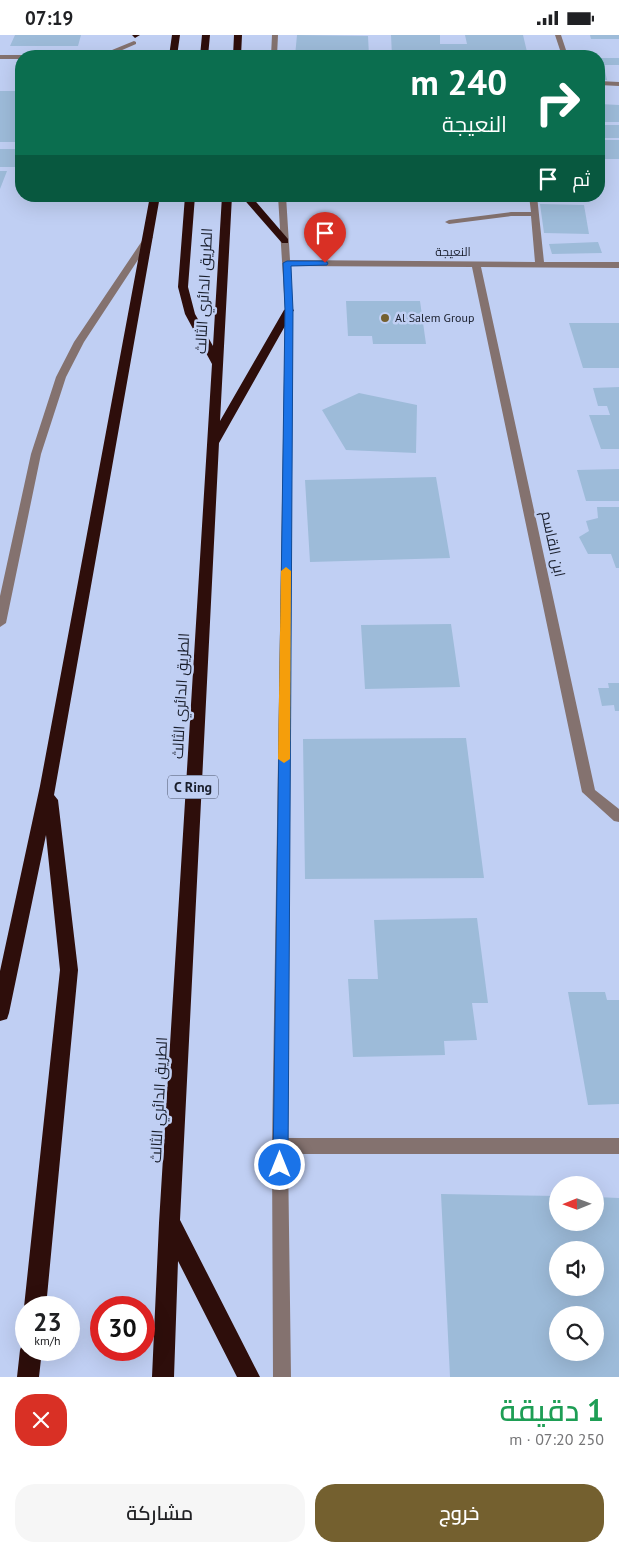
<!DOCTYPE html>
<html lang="ar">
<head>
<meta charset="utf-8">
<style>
  body { margin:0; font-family:"PT Sans",Cairo,sans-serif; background:#f6f6f6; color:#202124; direction:rtl; height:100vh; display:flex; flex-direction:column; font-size:19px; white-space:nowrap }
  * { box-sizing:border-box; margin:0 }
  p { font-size:16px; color:#757577 }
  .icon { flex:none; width:28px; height:28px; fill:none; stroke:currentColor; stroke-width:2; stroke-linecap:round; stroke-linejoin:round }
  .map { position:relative; height:1342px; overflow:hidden; direction:ltr }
  .details { display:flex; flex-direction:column; background:#fff; flex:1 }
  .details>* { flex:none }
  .guide { position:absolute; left:15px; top:15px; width:590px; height:152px; border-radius:20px; box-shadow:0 5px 20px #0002; direction:rtl; background:#0b6e4f; color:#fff; overflow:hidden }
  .needle { width:32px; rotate:269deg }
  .tools { position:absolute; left:549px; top:1141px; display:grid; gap:10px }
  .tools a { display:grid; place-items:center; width:55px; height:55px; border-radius:50%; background:#fff; box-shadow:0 5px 20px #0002; font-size:25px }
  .speed { position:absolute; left:15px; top:1261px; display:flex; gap:10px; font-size:25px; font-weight:700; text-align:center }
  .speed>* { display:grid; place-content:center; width:65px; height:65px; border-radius:50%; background:#fff; box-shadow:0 5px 20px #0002; line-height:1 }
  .speed small { font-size:12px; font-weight:400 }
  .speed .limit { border:8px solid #d22; background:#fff; color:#111 }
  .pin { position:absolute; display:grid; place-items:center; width:42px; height:42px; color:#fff; margin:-51px -21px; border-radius:50% 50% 50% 0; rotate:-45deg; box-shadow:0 0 5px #0007 }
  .pin .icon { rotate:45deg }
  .me { position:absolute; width:55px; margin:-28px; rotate:0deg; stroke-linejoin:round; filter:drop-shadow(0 0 4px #0008) }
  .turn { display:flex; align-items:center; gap:18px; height:105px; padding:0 15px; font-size:22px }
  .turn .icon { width:65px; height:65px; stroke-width:2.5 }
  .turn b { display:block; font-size:35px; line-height:42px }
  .then { display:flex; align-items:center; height:48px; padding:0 15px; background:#0003; gap:10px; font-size:19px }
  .round { display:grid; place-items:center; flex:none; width:52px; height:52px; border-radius:20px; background:#f6f6f6 }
  .headline { display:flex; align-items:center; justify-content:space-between; height:85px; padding:0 15px }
  h1 { font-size:30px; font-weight:600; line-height:38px; color:#1e9e55 }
  .button { display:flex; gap:10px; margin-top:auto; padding:10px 15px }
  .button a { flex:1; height:58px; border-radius:20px; background:#74602f; color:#fff; font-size:20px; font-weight:600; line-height:58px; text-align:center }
  .button a+a { background:#f6f6f6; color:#202124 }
  .status { display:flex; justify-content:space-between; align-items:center; height:35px; padding:0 25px; background:#fff; direction:ltr }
  .status svg { height:14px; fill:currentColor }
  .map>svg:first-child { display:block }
  .building { fill:#9dbbd9; fill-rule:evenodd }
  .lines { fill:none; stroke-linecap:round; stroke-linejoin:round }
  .minor { fill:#84726f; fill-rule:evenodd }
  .highway { fill:#2e0e0b; fill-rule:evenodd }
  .route { fill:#1a73e8; stroke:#114b97 }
  .slow { fill:#f59e0b }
  .poi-dot { fill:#74602f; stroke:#c0cff3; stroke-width:2 }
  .labels { text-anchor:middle; stroke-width:5; stroke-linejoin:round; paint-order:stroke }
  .far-street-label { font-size:12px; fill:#191e2c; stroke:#c0cff3 }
  .far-poi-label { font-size:12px; fill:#191e2c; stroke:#c0cff3; text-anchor:start }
  .shield { fill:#c0cff3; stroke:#4b5368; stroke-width:1 }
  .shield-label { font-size:14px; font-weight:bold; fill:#191e2c }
  .street-label { font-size:15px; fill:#191e2c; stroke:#c0cff3 }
</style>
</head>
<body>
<div class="status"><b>07:19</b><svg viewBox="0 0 49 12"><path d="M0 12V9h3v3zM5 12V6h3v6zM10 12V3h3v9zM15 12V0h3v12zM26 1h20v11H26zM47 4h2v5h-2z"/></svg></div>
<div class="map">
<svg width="619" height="1342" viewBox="0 0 619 1342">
  <rect width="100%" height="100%" fill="#c0cff3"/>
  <path class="building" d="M15,0H81L78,11H10Z
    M297,0L368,1L369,21H295Z
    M391,0H440V9H467L465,0H523L528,21H392Z
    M590,0H619V4H591Z
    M599,23H619V30H599Z
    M599,36H605L607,45H599Z
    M0,56H21V93L16,107H0Z
    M599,69L619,70V87H599Z
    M599,90H619V103H599Z
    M599,105H619V124H599Z
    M0,114H21V132H0Z
    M0,136H7L0,154Z
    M540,169L584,170L589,199L544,198Z
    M598,207L602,218L552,219L549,209Z
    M346,266H420L426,309H373L372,301H348Z
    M569,288H619V333H583Z
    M619,352V414H601L589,380H610L607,371H598L593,353Z
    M359,358L417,370L416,418L346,415L322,375Z
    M619,434V466H586L577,435Z
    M436,442L450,523L310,527L305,445Z
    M597,472H619V533H616L611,519H588L579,502L589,496L586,486L598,483Z
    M451,589L460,652L365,654L361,590Z
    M608,648H619V676H615L614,670L602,671L598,653H609Z
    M466,703L484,843L305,844L303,704Z
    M477,883L488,968H472L477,1005L444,1006L445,1020L353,1022L348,944H378L374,885Z
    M568,957H605L607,965H619V1069L588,1070Z
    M441,1159L558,1161V1188H595V1162L619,1163V1342H450ZM558,1215H595V1252H558ZM558,1280H595V1318H558Z"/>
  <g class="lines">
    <path class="minor" d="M272,0H278L277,21H271Z
      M555,0H561L568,21H562Z
      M134,6L136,7V9L113,19L83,21L112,15Z
      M0,20H21L24,21H21V24H0Z
      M599,46L619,47V51L599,50Z
      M278,161H286L290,225L535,227L531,181H511L449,189L445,187L449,185L511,177H531L529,161H537L544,227H619V233L481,232L595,755L619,774V787L614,786L582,757L472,232L290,231L293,275L288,1103H619V1119H288L291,1342H273L272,1111L285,275Z
      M146,200L153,202L84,307L66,342L41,419L6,588L0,592V561L31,419L56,342L74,307Z"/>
    <path class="highway" d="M132,0H140L135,3Z
      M172,0H180L177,21H169Z
      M202,0H210L208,21H200Z
      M234,0H242L241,21H233Z
      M150,161H160L54,760L58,765L78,935L46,1272H26V1277L24,1272L60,935L46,800L9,978L7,984L0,986V936L40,751Z
      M185,161H195L188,252L195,279L213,311L222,161H232L220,386L284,275L289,272L294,275L219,408L180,1185L260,1342H237L178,1226L174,1342H152L159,1188L212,329L185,279L178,252Z
      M241,161H251L288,204V208H282Z
      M26,1306V1315H42L39,1342H17L20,1315L23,1307Z"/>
  </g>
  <path class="route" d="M325,226L328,228L327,230L291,231L293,275L288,1130L286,1135L280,1137L275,1135L273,1130L285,275L283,228L287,226Z"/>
  <path class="slow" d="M286,532L291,536L290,724L284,728L278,724L281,536Z"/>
  <circle class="poi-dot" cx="385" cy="283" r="5"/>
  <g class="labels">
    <g class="far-street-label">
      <text x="453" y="221">النعيجة</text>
    </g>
    <g class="far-poi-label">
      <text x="395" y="287">Al Salem Group</text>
    </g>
    <rect class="shield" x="168" y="740.5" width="50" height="23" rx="4"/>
    <g class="shield-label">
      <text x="193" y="757">C Ring</text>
    </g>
    <g class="street-label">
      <text transform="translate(204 256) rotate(-87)" y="5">الطريق الدائري الثالث</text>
      <text transform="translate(553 509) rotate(78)" y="5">ابن القاسم</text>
      <text transform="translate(181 661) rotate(-87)" y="5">الطريق الدائري الثالث</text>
      <text transform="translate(159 1065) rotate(-87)" y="5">الطريق الدائري الثالث</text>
    </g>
  </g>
</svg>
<div class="tools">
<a><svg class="needle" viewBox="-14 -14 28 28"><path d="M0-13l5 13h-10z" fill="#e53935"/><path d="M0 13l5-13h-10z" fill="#757577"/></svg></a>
<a><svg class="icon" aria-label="sound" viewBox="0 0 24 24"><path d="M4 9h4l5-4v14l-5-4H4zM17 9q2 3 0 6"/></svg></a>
<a><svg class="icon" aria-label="search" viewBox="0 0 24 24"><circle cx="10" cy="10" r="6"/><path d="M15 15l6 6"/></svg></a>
</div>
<div class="speed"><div>23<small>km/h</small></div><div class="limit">30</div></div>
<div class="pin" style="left:325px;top:228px;background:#d93025"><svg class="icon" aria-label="arrive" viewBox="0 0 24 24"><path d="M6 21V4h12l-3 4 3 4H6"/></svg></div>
<svg class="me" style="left:280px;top:1130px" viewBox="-20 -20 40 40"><circle r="17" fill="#1a73e8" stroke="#fff" stroke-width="3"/><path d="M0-11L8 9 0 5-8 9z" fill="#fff"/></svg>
<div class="guide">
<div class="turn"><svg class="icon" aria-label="right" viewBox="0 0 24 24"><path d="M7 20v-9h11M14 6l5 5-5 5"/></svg><div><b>240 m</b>النعيجة</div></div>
<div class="then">ثم<svg class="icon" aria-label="arrive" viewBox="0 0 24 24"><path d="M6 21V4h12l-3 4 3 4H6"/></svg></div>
</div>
</div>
<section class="details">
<div class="headline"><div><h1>1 دقيقة</h1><p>250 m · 07:20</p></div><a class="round" style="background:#d93025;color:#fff"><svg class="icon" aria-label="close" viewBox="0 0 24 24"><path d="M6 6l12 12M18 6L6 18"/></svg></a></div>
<div class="button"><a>خروج</a><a>مشاركة</a></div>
</section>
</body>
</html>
